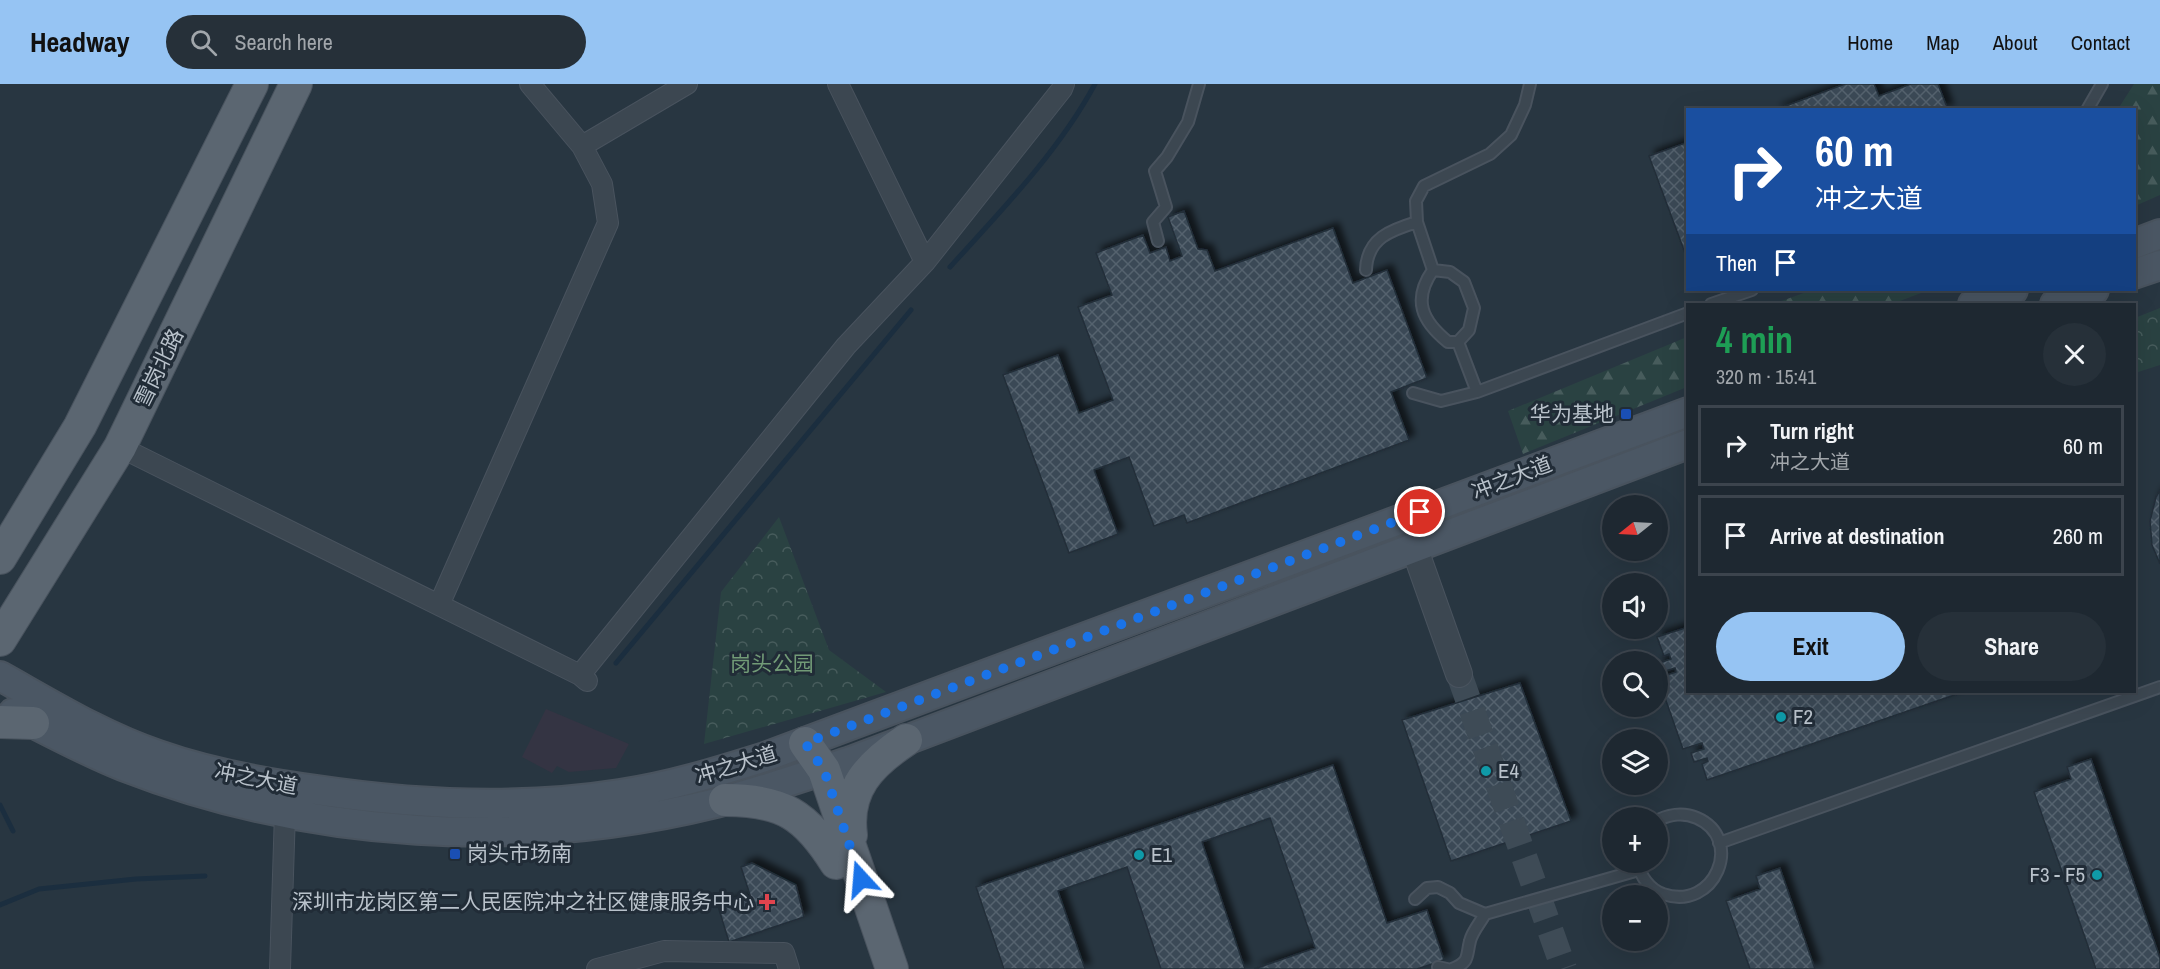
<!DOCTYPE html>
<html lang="en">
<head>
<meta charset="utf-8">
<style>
  body { margin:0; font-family:"Archivo Narrow","Noto Sans SC",sans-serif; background:#263039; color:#f1f3f6; height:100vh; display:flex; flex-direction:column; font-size:22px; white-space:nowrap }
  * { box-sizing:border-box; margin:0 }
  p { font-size:20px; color:#a1a6ab }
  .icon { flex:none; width:33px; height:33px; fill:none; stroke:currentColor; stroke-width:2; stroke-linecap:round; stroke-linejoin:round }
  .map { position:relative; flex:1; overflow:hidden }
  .sheet { position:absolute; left:1686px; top:219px; width:450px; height:390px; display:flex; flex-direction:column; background:#1e2831; border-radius:0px; box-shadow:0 6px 24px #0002,0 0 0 2px #3c444d }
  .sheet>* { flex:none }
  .hud { position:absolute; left:1686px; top:24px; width:450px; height:183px; border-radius:0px; box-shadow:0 6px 24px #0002,0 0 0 2px #3c444d; background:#1a4fa0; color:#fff; overflow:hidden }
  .needle { width:39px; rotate:252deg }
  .controls { position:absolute; left:1602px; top:411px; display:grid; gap:12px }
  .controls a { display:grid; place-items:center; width:66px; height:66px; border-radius:50%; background:#1e2831; box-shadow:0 6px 24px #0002,0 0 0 2px #3c444d; font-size:30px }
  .pin { position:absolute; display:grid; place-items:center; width:51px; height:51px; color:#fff; margin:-26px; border:3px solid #fff; border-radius:50%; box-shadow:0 2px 6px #0007 }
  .me { position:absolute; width:66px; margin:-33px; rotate:341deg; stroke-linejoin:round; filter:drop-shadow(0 0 4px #0008) }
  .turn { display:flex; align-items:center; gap:21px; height:126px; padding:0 30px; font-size:27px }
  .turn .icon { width:78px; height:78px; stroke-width:2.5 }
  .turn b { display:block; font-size:42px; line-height:51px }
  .then { display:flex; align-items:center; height:57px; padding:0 30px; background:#0003; gap:12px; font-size:22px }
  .round { display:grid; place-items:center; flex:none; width:63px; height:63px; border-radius:32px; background:#263039 }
  .headline { display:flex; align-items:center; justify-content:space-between; height:102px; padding:0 30px }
  h1 { font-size:36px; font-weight:700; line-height:45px; color:#1e9e55 }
  .button { display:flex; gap:12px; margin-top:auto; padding:12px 30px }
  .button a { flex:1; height:69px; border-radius:36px; background:#96c4f3; color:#111; font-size:24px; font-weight:700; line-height:69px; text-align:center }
  .button a+a { background:#263039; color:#f1f3f6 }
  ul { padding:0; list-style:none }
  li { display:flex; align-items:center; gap:18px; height:81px; margin:0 12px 9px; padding:0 18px; border:3px solid #3c444d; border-radius:0px }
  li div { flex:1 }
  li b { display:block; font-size:22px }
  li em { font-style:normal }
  header { display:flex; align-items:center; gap:36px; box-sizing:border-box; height:84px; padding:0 30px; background:#96c4f3; color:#111 }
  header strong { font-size:28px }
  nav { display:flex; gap:33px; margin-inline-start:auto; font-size:21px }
  .search { width:420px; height:54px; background:#263039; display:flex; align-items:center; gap:15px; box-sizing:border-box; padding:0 21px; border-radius:33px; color:#a1a6ab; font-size:22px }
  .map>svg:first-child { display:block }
  .medical { fill:#343443 }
  .forest { fill:url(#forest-firs) }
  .park { fill:url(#park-crowns) }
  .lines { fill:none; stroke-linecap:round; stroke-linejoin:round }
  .stream { stroke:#1b2e3f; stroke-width:5 }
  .building { fill:url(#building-cross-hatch); stroke:#232e39; stroke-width:1.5; filter:url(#shadow) }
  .tertiary-tunnel { stroke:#3e4b56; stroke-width:26; stroke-dasharray:26 13; stroke-linecap:butt }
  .service-casing { stroke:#49535e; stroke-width:14 }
  .minor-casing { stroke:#49535e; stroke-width:22 }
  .tertiary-casing { stroke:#49535e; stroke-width:28 }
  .secondary-casing { stroke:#49535e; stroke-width:32 }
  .primary-casing { stroke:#49535e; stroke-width:34 }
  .service { stroke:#3c4751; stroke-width:10 }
  .minor { stroke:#3c4751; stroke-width:20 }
  .tertiary { stroke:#3c4751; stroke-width:26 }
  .secondary { stroke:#4b5764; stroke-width:28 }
  .primary { stroke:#5b6671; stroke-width:32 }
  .route { stroke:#1a73e8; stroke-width:10; stroke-dasharray:0 18 }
  .transit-dot { fill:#1a4fb4; stroke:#212c37; stroke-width:2 }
  .culture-dot { fill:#0f9aa8; stroke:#212c37; stroke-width:2 }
  .health-dot { fill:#e0444e; stroke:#212c37; stroke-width:2 }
  .labels { text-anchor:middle; stroke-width:6; stroke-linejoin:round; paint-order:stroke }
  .street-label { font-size:21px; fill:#b9c2cb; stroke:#212c37 }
  .poi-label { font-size:21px; fill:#b9c2cb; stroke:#212c37; text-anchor:start }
  .park-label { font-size:21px; fill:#729b77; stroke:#212c37 }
</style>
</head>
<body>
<header>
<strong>Headway</strong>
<div class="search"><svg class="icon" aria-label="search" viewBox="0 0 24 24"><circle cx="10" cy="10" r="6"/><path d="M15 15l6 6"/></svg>Search here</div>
<nav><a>Home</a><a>Map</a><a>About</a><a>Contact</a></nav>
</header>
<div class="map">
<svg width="2160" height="885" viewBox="0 0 2160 885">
  <defs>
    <pattern id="forest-firs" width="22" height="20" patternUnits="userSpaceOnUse" patternTransform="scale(1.5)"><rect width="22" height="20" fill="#2a4242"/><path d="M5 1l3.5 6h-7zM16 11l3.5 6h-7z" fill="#475c5c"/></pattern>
    <pattern id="park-crowns" width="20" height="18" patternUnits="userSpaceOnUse" patternTransform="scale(1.5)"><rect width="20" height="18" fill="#2a4242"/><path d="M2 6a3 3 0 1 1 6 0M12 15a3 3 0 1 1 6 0" fill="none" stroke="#475c5c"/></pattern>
    <pattern id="building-cross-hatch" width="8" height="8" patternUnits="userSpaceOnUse" patternTransform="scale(1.5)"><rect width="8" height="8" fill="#3a4a57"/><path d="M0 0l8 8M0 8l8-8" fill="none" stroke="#54626e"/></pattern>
    <filter id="shadow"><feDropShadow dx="5.5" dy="-5.5" stdDeviation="3" flood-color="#0009"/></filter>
  </defs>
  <rect width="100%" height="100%" fill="#283641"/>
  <path class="medical" d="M546,625L629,660L616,684L569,688L557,682L552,689L522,673Z"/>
  <path class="forest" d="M2134,0H2160V111L2135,122L2134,26L2118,25Z
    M1812,206H1929L1892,220H1773Z
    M1687,253V303L1523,370L1508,327Z"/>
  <path class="park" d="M2160,224V281L2135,289V234Z
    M779,433L829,566L886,608L704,660L721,508Z"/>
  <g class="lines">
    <path class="stream" d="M950,183C1001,127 1059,67 1095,0
      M616,579L911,226
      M0,721L13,747
      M0,821L39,805L136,795L205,792"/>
  </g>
  <path class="building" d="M1845,0H1874L1879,12L1911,0H1938L1948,26H1775Z
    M1688,58V177L1649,72Z
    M1184,127L1198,165L1207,166L1215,187L1333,144L1353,199L1387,186L1427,294L1391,308L1409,356L1187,439L1184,431L1154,442L1129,373L1094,386L1118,450L1069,469L1003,291L1058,271L1079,329L1113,316L1078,223L1112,211L1096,169L1143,151L1150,169L1166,163L1170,177L1182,172L1168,133Z
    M2160,407V480L2152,461L2150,437L2156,413Z
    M1688,543V608H1963L1707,696L1702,680L1708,677L1707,674L1694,678L1691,669L1704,665L1702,659L1683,665L1658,594L1676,588L1675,584L1662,588L1659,579L1671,575L1669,570L1664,572L1657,553Z
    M1520,599L1571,737L1451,777L1402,636Z
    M2091,675L2160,874V885H2096L2034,708L2071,695L2067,683Z
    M1333,681L1387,839L1427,826L1444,876L1417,885H1254L1315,864L1270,734L1202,758L1245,885H1161L1127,783L1058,807L1085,885H1004L976,803Z
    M752,779L796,801L804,833L729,858L718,822L751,814L741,783Z
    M1780,784L1815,885H1750L1726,817L1760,805L1756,792Z"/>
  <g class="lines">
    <path class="tertiary-tunnel" d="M1459,590L1564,885"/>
    <g class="service-casing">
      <path id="service" d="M2087,26L2102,0
        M1158,157L1153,138L1166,123L1155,87L1167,73L1188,38L1199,0
        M1366,186C1367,154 1391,146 1417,138
        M1433,186C1412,216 1422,237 1448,258H1458
        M1711,220L1752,206
        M1477,308L1458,258L1469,246L1474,224L1464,198L1450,188L1433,186L1417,138L1416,117L1424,102L1490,70L1511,51L1525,21L1530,0
        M1413,309L1441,317L1477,308L1688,229
        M1719,759L2160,603
        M1638,779C1640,792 1650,806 1663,810C1715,828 1745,755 1697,734C1683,728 1671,730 1658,736
        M1415,815L1427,804L1438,803L1450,809L1459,819L1485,830L1639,786
        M1438,883L1447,885
        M1452,885C1470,878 1466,873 1470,857C1472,848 1480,839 1485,830"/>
    </g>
    <g class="minor-casing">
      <path id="minor" d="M838,0L925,178
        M582,62L687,0
        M120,363L580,591L587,597
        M439,521L608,139L602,100L582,62L530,0
        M580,591L846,262L925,178L1062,5L1064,0
        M280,885L285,728
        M597,885L664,867L784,869L789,885"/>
    </g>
    <g class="tertiary-casing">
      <path id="tertiary" d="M1414,463L1459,590"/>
    </g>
    <g class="secondary-casing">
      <path id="secondary" d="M2134,160L2160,150
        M2134,190L2160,181
        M1973,220L2013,206
        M2055,220L2094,206
        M0,592C52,621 102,652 158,671C209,689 264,699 317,706C418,721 519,726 620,710C669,703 717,688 765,673L1688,328
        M13,629C49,647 85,667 123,682C311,755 521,767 716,719C762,707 806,692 851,677L1688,360"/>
    </g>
    <g class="primary-casing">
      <path id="primary" d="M0,474L80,342L252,0
        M0,556L120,363L296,0
        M0,638L33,639
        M805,659L824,686L892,885
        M725,716C783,716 806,731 836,779
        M851,751C845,705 870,680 906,656"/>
    </g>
    <use href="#service" class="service"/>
    <use href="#minor" class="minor"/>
    <use href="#tertiary" class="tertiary"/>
    <use href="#secondary" class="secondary"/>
    <use href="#primary" class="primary"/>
  </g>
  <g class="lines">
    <path class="route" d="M861,795L824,686L805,659L1420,428"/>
  </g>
  <g class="transit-dot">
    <rect x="1620" y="324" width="12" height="12" rx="3"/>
    <rect x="449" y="764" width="12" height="12" rx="3"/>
  </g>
  <g class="culture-dot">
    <circle cx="1781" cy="633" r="6"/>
    <circle cx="1486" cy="687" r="6"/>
    <circle cx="1139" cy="771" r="6"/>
    <circle cx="2097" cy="791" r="6"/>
  </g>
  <path class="health-dot" d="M764 809h6v6h6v6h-6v6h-6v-6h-6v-6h6z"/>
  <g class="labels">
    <g class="street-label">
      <text transform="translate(159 284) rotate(-64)" y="7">雪岗北路</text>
      <text transform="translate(1512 394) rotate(-21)" y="7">冲之大道</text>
      <text transform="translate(736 681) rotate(-17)" y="7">冲之大道</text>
      <text transform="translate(256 695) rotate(11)" y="7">冲之大道</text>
    </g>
    <g class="poi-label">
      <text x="1614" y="337" text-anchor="end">华为基地</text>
      <text x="1793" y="640">F2</text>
      <text x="1498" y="694">E4</text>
      <text x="467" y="777">岗头市场南</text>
      <text x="1151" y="778">E1</text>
      <text x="2085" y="798" text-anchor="end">F3 - F5</text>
      <text x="754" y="825" text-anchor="end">深圳市龙岗区第二人民医院冲之社区健康服务中心</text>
    </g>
    <g class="park-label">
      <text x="772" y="587">岗头公园</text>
    </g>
  </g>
</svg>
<div class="controls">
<a><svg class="needle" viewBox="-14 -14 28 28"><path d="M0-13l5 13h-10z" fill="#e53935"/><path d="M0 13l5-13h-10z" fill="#a1a6ab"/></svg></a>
<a><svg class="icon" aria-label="sound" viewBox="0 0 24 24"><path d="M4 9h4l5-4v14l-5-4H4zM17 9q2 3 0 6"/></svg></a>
<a><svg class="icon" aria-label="search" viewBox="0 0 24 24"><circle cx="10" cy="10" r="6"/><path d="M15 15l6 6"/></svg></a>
<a><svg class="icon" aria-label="layers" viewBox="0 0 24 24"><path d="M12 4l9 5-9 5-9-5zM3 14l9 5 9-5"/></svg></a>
<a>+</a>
<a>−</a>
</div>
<div class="pin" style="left:1420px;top:428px;background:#d93025"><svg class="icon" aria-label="arrive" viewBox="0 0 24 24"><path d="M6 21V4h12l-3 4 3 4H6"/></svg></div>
<svg class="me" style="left:861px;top:795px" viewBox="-20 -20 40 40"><path d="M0-17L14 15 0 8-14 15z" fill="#1a73e8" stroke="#fff" stroke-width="4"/></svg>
<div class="hud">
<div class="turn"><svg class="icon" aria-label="right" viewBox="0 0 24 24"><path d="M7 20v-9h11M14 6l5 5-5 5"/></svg><div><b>60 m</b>冲之大道</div></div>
<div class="then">Then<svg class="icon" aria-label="arrive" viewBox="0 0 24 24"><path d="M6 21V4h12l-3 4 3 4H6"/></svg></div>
</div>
<section class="sheet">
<div class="headline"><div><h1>4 min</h1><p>320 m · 15:41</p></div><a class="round"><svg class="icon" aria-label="close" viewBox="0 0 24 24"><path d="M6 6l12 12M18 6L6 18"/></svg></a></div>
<ul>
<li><svg class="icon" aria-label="right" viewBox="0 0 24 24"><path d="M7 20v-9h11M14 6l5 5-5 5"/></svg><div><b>Turn right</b><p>冲之大道</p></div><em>60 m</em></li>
<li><svg class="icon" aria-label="arrive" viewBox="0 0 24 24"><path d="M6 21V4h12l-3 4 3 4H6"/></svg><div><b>Arrive at destination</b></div><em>260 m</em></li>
</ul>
<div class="button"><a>Exit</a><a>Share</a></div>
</section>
</div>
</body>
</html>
